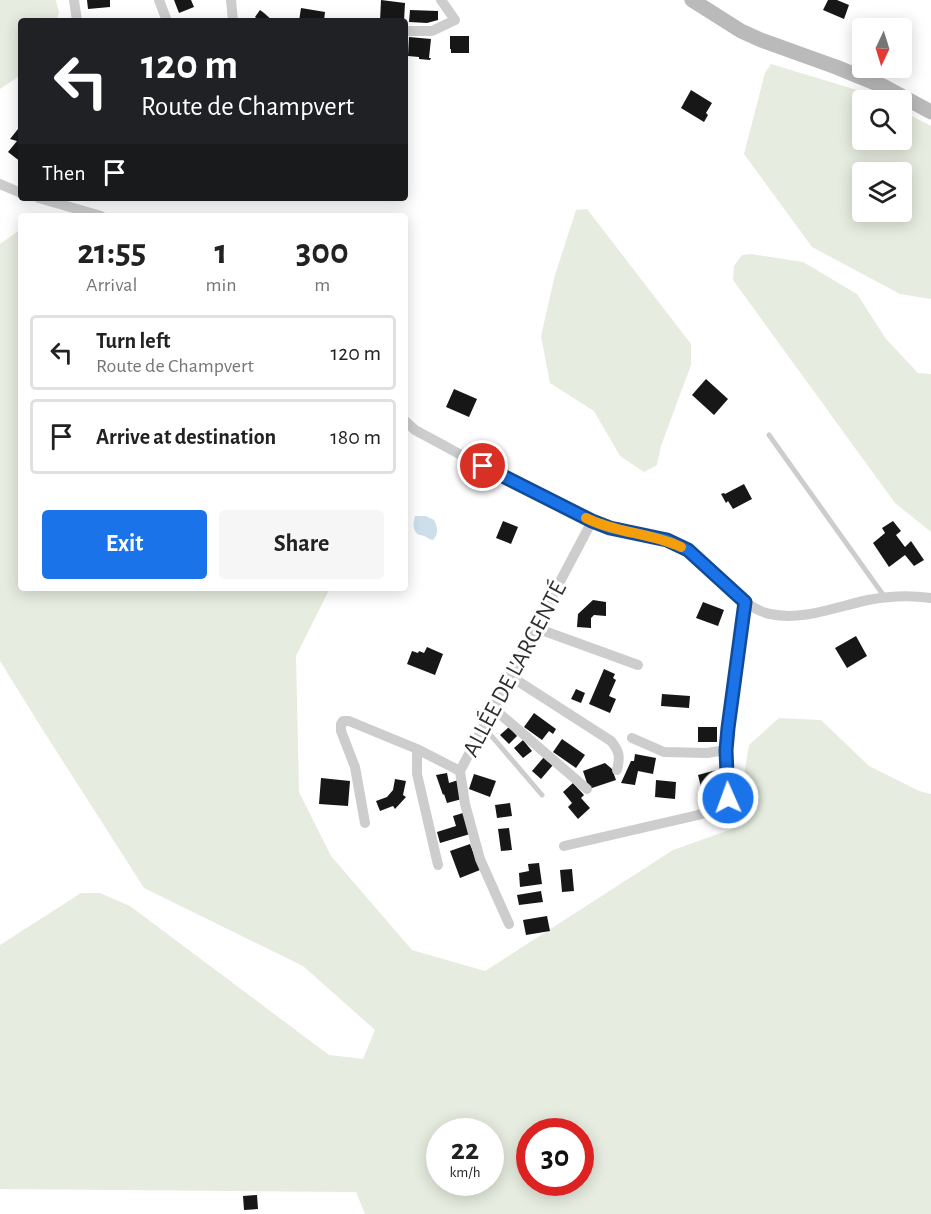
<!DOCTYPE html>
<html lang="en">
<head>
<meta charset="utf-8">
<style>
  body { margin:0; font-family:"Alegreya Sans",sans-serif; background:#f6f6f6; color:#222; height:100vh; display:flex; flex-direction:column; font-size:22px; white-space:nowrap }
  * { box-sizing:border-box; margin:0 }
  p { font-size:20px; color:#767676 }
  .icon { flex:none; width:33px; height:33px; fill:none; stroke:currentColor; stroke-width:2; stroke-linecap:round; stroke-linejoin:round }
  .map { position:relative; flex:1; overflow:hidden }
  .drawer { position:absolute; left:18px; top:213px; width:390px; height:378px; display:flex; flex-direction:column; background:#fff; border-radius:6px; box-shadow:0 3px 15px #0003 }
  .drawer>* { flex:none }
  .top-card { position:absolute; left:18px; top:18px; width:390px; height:183px; border-radius:6px; box-shadow:0 3px 15px #0003; background:#202124; color:#fff; overflow:hidden }
  .needle { width:39px; rotate:184deg }
  .buttons { position:absolute; left:852px; top:18px; display:grid; gap:12px }
  .buttons a { display:grid; place-items:center; width:60px; height:60px; border-radius:6px; background:#fff; box-shadow:0 3px 15px #0003; font-size:30px }
  .speed { position:absolute; left:426px; top:1118px; display:flex; gap:12px; font-size:30px; font-weight:700; text-align:center }
  .speed>* { display:grid; place-content:center; width:78px; height:78px; border-radius:50%; background:#fff; box-shadow:0 3px 15px #0003; line-height:1 }
  .speed small { font-size:15px; font-weight:400 }
  .speed .limit { border:9px solid #d22; background:#fff; color:#111 }
  .pin { position:absolute; display:grid; place-items:center; width:51px; height:51px; color:#fff; margin:-26px; border:3px solid #fff; border-radius:50%; box-shadow:0 2px 6px #0007 }
  .me { position:absolute; width:66px; margin:-33px; rotate:358deg; stroke-linejoin:round; filter:drop-shadow(0 0 4px #0008) }
  .turn { display:flex; align-items:center; gap:21px; height:126px; padding:0 24px; font-size:27px }
  .turn .icon { width:78px; height:78px; stroke-width:2.5 }
  .turn b { display:block; font-size:42px; line-height:51px }
  .then { display:flex; align-items:center; height:57px; padding:0 24px; background:#0003; gap:12px; font-size:22px }
  .eta { display:flex; justify-content:space-evenly; align-items:center; height:102px; text-align:center }
  .eta b { font-size:36px; font-weight:700; line-height:42px }
  .cta { display:flex; gap:12px; margin-top:auto; padding:12px 24px }
  .cta a { flex:1; height:69px; border-radius:6px; background:#1a73e8; color:#fff; font-size:24px; font-weight:700; line-height:69px; text-align:center }
  .cta a+a { background:#f6f6f6; color:#222 }
  ul { padding:0; list-style:none }
  li { display:flex; align-items:center; gap:18px; height:75px; margin:0 12px 9px; padding:0 12px; border:3px solid #e0e0e0; border-radius:6px }
  li div { flex:1 }
  li b { display:block; font-size:22px }
  li em { font-style:normal }
  .map>svg:first-child { display:block }
  .green { fill:#e6ecdf; fill-rule:evenodd }
  .water { fill:#cddfeb }
  .building { fill:#171717 }
  .lines { fill:none; stroke-linecap:round; stroke-linejoin:round }
  .lane { stroke:#cdcdcd; stroke-width:5 }
  .street { stroke:#cdcdcd; stroke-width:10 }
  .secondary { stroke:#bababa; stroke-width:15 }
  .route-casing { stroke:#114b97; stroke-width:15 }
  .route { stroke:#1a73e8; stroke-width:10 }
  .slow { stroke:#f59e0b; stroke-width:10 }
  .labels { text-anchor:middle; stroke-width:6; stroke-linejoin:round; paint-order:stroke }
  .street-label { font-size:24px; fill:#303030; stroke:#fff }
</style>
</head>
<body>
<div class="map">
<svg width="931" height="1214" viewBox="0 0 931 1214">
  <rect width="100%" height="100%" fill="#fff"/>
  <path class="green" d="M0,0H56L59,13L56,21H21V75L0,89Z
    M771,64L867,93L882,100H862V140H902V111L931,126V299L900,294L812,247L744,154L765,73ZM902,172V212H862V172Z
    M587,209L691,344V365L661,446L657,465L644,472L620,456L594,411L550,383L541,336L555,275L576,210Z
    M21,229V588H330L296,656L299,792L331,856L412,950L485,971L673,850L735,828L749,745L779,718L821,720L869,766L919,791L931,794V1214H365L356,1192L0,1189V945L81,893H100L130,906L329,1055L363,1059L375,1030L303,966L144,888L41,727L0,661V244ZM440,1131H490V1182H440ZM530,1131H580V1182H530Z
    M751,254L803,262L857,294L886,339L918,373L931,374V532L895,503L733,280L734,266L742,255Z"/>
  <path class="water" d="M415,516H426L434,520C438,528 439,533 433,540C430,540 427,537 424,536C422,535 420,535 419,535C412,531 413,523 415,516Z"/>
  <path class="building" d="M87,0H110V7L88,9Z
    M174,0H191L194,7L179,13Z
    M381,0L405,3L404,21H380Z
    M828,0H837L849,5L844,19L823,10Z
    M301,8L325,12L324,21H299Z
    M260,10L264,13L273,21H259L255,17Z
    M410,10L438,11V20L427,23L409,22Z
    M450,36H469V53H451V49H450Z
    M409,37L431,39L429,58H431L430,60L419,59V57L408,56Z
    M691,90L712,103L706,113L708,115L704,122L681,108Z
    M18,129L21,131V162L8,152L17,141L10,139Z
    M706,379L728,399L714,415L692,395Z
    M454,389L477,399L469,417L446,407Z
    M744,484L752,499L733,509L728,501L726,503L721,494L724,493L725,494Z
    M503,521L518,527L511,544L496,538Z
    M893,521L901,531L896,535L905,547L911,541L924,560L914,566L905,555L889,567L873,543L885,533L882,528Z
    M593,600L606,602V616L594,615L591,618V628L577,627L578,614Z
    M703,602L724,610L718,626L696,618Z
    M856,636L867,656L847,668L835,648Z
    M427,647L443,654L435,675L407,664L412,651L418,653L419,651L424,653Z
    M604,669L615,674L613,678L616,680L609,696L616,699L610,713L589,704Z
    M576,689L585,693L581,703L571,699Z
    M662,694L690,696L689,708L661,706Z
    M534,713L556,729L553,734L549,731L542,740L524,727Z
    M509,727L517,736L509,744L500,735Z
    M698,727H717V742H698Z
    M562,739L585,755L576,768L553,752Z
    M523,740L532,751L523,758L514,748Z
    M635,754L656,758L653,774L638,771L635,785L621,783L631,761H634Z
    M544,757L553,765L541,779L532,771Z
    M605,763L612,769L616,780L589,789L583,771Z
    M720,769L726,789L703,795L698,775Z
    M447,773L449,783L458,780L462,799L447,803L444,794L443,795L436,775Z
    M474,774L496,781L490,797L469,789Z
    M321,778L350,781L348,806L319,804Z
    M395,779L406,781L403,795L406,797L395,809L393,806L380,811L376,801L387,797L393,790Z
    M656,780L676,782L675,799L655,797Z
    M573,783L584,795L581,798L590,808L578,819L568,807L572,803L563,792Z
    M510,803L512,816L497,818L495,805Z
    M463,813L470,834L440,843L437,832L456,826L453,816Z
    M509,828L512,850L501,851L498,829Z
    M470,844L480,870L460,878L450,851Z
    M539,863L542,884L520,887L519,873L529,871L528,864Z
    M572,869L574,891L562,892L560,870Z
    M541,891L543,902L519,905L517,895Z
    M547,916L550,931L526,935L523,920Z
    M257,1195L258,1209L244,1210L243,1196Z"/>
  <g class="lines">
    <path class="lane" d="M769,435L884,596
      M483,726L542,795"/>
    <path class="street" d="M74,0L77,21
      M159,0L167,21
      M231,0L233,21
      M405,31H432L455,20L441,0
      M0,184L21,193
      M39,198L101,216
      M405,421L415,430C473,461 532,495 593,521C623,534 661,532 688,550C693,553 697,558 701,562C720,579 745,609 770,614C803,621 835,607 868,600C889,596 910,595 931,598
      M536,628L638,665
      M510,676L611,741C620,752 620,757 617,770
      M493,708L587,789
      M632,738L664,752L707,753L726,750
      M417,749V774L438,865
      M365,823L355,767L341,731V724L343,721H349L417,749L460,771
      M564,846L698,815L722,806L728,798L726,750L728,728L745,602
      M509,924L480,859L465,804L460,771L592,521"/>
    <path class="secondary" d="M692,0L741,31L761,40L836,67L885,87L931,112"/>
  </g>
  <g class="lines">
    <g class="route-casing">
      <path id="route" d="M483,466L592,521L610,528L667,540L688,550L745,602L728,728L726,750L728,798"/>
    </g>
    <use href="#route" class="route"/>
    <path class="slow" d="M586,518C616,533 651,533 681,547"/>
  </g>
  <g class="labels">
    <g class="street-label">
      <text transform="translate(514 669) rotate(-62)" y="8">ALLÉE DE L'ARGENTÉ</text>
    </g>
  </g>
</svg>
<div class="buttons">
<a><svg class="needle" viewBox="-14 -14 28 28"><path d="M0-13l5 13h-10z" fill="#e53935"/><path d="M0 13l5-13h-10z" fill="#767676"/></svg></a>
<a><svg class="icon" aria-label="search" viewBox="0 0 24 24"><circle cx="10" cy="10" r="6"/><path d="M15 15l6 6"/></svg></a>
<a><svg class="icon" aria-label="layers" viewBox="0 0 24 24"><path d="M12 4l9 5-9 5-9-5zM3 14l9 5 9-5"/></svg></a>
</div>
<div class="speed"><div>22<small>km/h</small></div><div class="limit">30</div></div>
<div class="pin" style="left:483px;top:466px;background:#d93025"><svg class="icon" aria-label="arrive" viewBox="0 0 24 24"><path d="M6 21V4h12l-3 4 3 4H6"/></svg></div>
<svg class="me" style="left:728px;top:798px" viewBox="-20 -20 40 40"><circle r="17" fill="#1a73e8" stroke="#fff" stroke-width="3"/><path d="M0-11L8 9 0 5-8 9z" fill="#fff"/></svg>
<div class="top-card">
<div class="turn"><svg class="icon" aria-label="left" viewBox="0 0 24 24"><path d="M17 20v-9H6M10 6l-5 5 5 5"/></svg><div><b>120 m</b>Route de Champvert</div></div>
<div class="then">Then<svg class="icon" aria-label="arrive" viewBox="0 0 24 24"><path d="M6 21V4h12l-3 4 3 4H6"/></svg></div>
</div>
<section class="drawer">
<div class="eta">
<div><b>21:55</b><p>Arrival</p></div>
<div><b>1</b><p>min</p></div>
<div><b>300</b><p>m</p></div>
</div>
<ul>
<li><svg class="icon" aria-label="left" viewBox="0 0 24 24"><path d="M17 20v-9H6M10 6l-5 5 5 5"/></svg><div><b>Turn left</b><p>Route de Champvert</p></div><em>120 m</em></li>
<li><svg class="icon" aria-label="arrive" viewBox="0 0 24 24"><path d="M6 21V4h12l-3 4 3 4H6"/></svg><div><b>Arrive at destination</b></div><em>180 m</em></li>
</ul>
<div class="cta"><a>Exit</a><a>Share</a></div>
</section>
</div>
</body>
</html>
